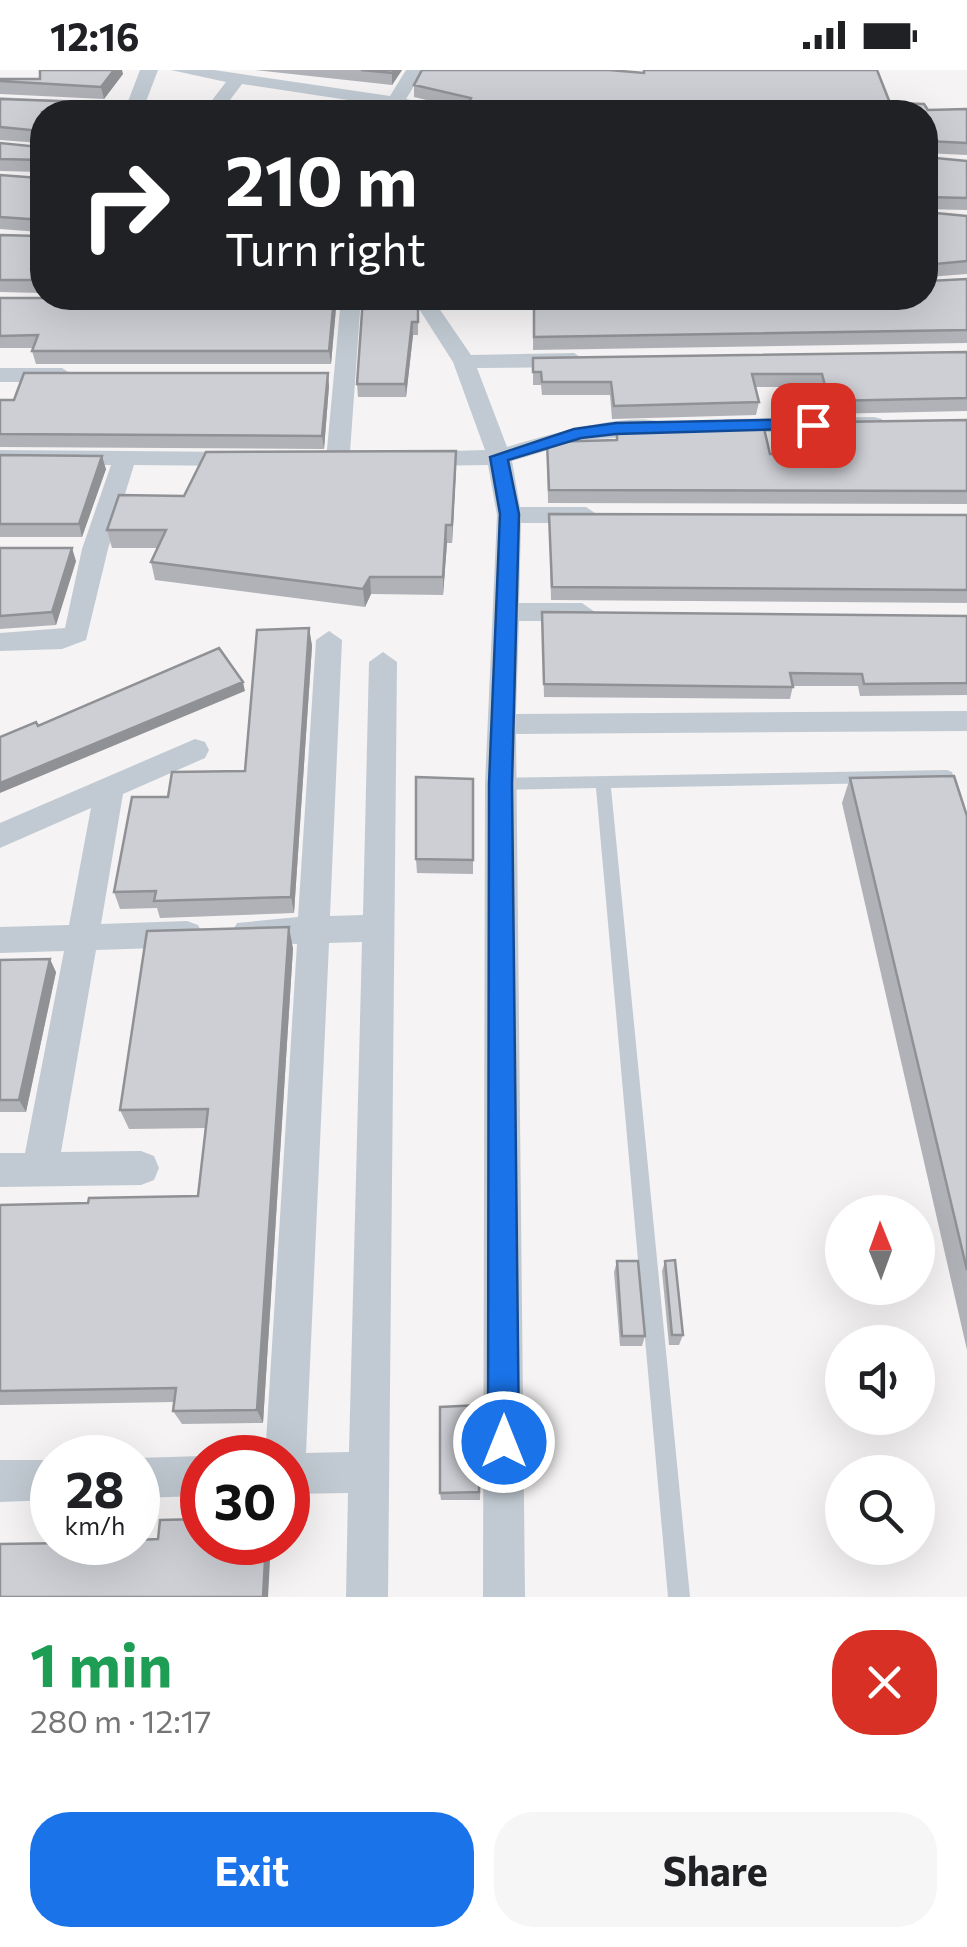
<!DOCTYPE html>
<html lang="en">
<head>
<meta charset="utf-8">
<style>
  body { margin:0; font-family:Commissioner,sans-serif; background:#f6f6f6; color:#202124; height:100vh; display:flex; flex-direction:column; font-size:38px; white-space:nowrap }
  * { box-sizing:border-box; margin:0 }
  p { font-size:32px; color:#757577 }
  .icon { flex:none; width:55px; height:55px; fill:none; stroke:currentColor; stroke-width:2; stroke-linecap:round; stroke-linejoin:round }
  .map { position:relative; height:1527px; overflow:hidden }
  .details { display:flex; flex-direction:column; background:#fff; flex:1 }
  .details>* { flex:none }
  .banner { position:absolute; left:30px; top:30px; width:908px; height:210px; border-radius:40px; box-shadow:0 10px 40px #0002; background:#202124; color:#fff; overflow:hidden }
  .needle { width:65px; rotate:359deg }
  .controls { position:absolute; left:825px; top:1125px; display:grid; gap:20px }
  .controls a { display:grid; place-items:center; width:110px; height:110px; border-radius:50%; background:#fff; box-shadow:0 10px 40px #0002; font-size:50px }
  .speed { position:absolute; left:30px; top:1365px; display:flex; gap:20px; font-size:50px; font-weight:700; text-align:center }
  .speed>* { display:grid; place-content:center; width:130px; height:130px; border-radius:50%; background:#fff; box-shadow:0 10px 40px #0002; line-height:1 }
  .speed small { font-size:25px; font-weight:400 }
  .speed .limit { border:15px solid #d22; background:#fff; color:#111 }
  .pin { position:absolute; display:grid; place-items:center; width:85px; height:85px; color:#fff; margin:-42px; border-radius:20px; box-shadow:0 5px 15px #0006 }
  .me { position:absolute; width:110px; margin:-55px; rotate:0deg; stroke-linejoin:round; filter:drop-shadow(0 0 8px #0008) }
  .turn { display:flex; align-items:center; gap:35px; height:210px; padding:0 30px; font-size:45px }
  .turn .icon { width:130px; height:130px; stroke-width:2.5 }
  .turn b { display:block; font-size:70px; line-height:85px }
  .round { display:grid; place-items:center; flex:none; width:105px; height:105px; border-radius:40px; background:#f6f6f6 }
  .overview { display:flex; align-items:center; justify-content:space-between; height:170px; padding:0 30px }
  h1 { font-size:60px; font-weight:700; line-height:75px; color:#1e9e55 }
  .cta { display:flex; gap:20px; margin-top:auto; padding:20px 30px }
  .cta a { flex:1; height:115px; border-radius:40px; background:#1a73e8; color:#fff; font-size:40px; font-weight:700; line-height:115px; text-align:center }
  .cta a+a { background:#f6f6f6; color:#202124 }
  .status { display:flex; justify-content:space-between; align-items:center; height:70px; padding:0 50px; background:#fff; direction:ltr }
  .status svg { height:28px; fill:currentColor }
  .map>svg:first-child { display:block }
  .lines { fill:none; stroke-linecap:round; stroke-linejoin:round }
  .service { fill:#c1cad2; fill-rule:evenodd }
  .minor { fill:#c1cad2; fill-rule:evenodd }
  .wall { fill:#b0b2b7 }
  .shaded-wall { fill:#909195 }
  .building { fill:#cdcfd5; stroke:#909195; stroke-width:2.5 }
  .route { fill:#1a73e8; stroke:#114b97; stroke-width:2.5 }
</style>
</head>
<body>
<div class="status"><b>12:16</b><svg viewBox="0 0 49 12"><path d="M0 12V9h3v3zM5 12V6h3v6zM10 12V3h3v9zM15 12V0h3v12zM26 1h20v11H26zM47 4h2v5h-2z"/></svg></div>
<div class="map">
<svg width="967" height="1527" viewBox="0 0 967 1527">
  <rect width="100%" height="100%" fill="#f5f3f3"/>
  <g class="lines">
    <path class="service" d="M947,700L952,702L960,724L953,730L948,728L942,712L611,718L690,1527H668L596,718L500,720L493,714L500,708Z"/>
    <path class="minor" d="M140,0H158L142,42L0,37V27L127,34Z
      M171,0H214L390,26L406,0H424L406,29L468,42H427L242,14L221,42H203L226,12Z
      M341,228H361L350,382L376,384V394C362,398 337,402 326,390Z
      M412,228H432L471,285L574,283L585,290L574,297L477,298L507,377C538,368 647,334 671,358L659,365L582,370L512,391L520,437H586L598,445L586,453H521L519,533H582L595,542L582,551H519L516,644L967,641V661L516,664L525,1527H483L485,714L497,445L488,395L419,396L407,389L419,382L485,380L453,292Z
      M0,298H62L73,305L62,312H0Z
      M874,347L882,349V359L725,363L713,356L725,349Z
      M0,380L240,382L252,389L240,396L134,395L108,479L86,570L62,579L0,581V563L65,558L82,479L111,395L0,394Z
      M329,561L342,570L330,846L363,845L369,592L383,582L397,592L388,1527H346L348,1423L288,1424V1388H265L297,874L237,871L232,862L237,853L298,847L316,570ZM362,872L349,1382L306,1383L329,873Z
      M195,669L205,672L209,680L205,688L123,724L101,854L187,851L198,855L203,864L198,873L187,877L96,880L61,1082L141,1081L154,1086L159,1098L154,1110L141,1115L0,1117V1083H25L64,881L0,883V857L69,855L91,738L0,778V753Z
      M202,1386L207,1388H202V1426L138,1428V1388Z
      M0,1390H52V1430L0,1432Z"/>
  </g>
  <path class="wall" d="M255,0H402L392,15Z
    M643,0L890,33L928,40L967,39V85L925,83L439,33L414,27V15L643,3Z
    M123,4L104,29L0,24V9H40Z
    M0,29L117,40L198,41V42H42V223L0,222V165L39,166L40,162L0,159V105L39,108L40,102L0,101V73L39,77L40,73L0,70Z
    M925,87L967,91V140L925,139Z
    M925,142L967,146V204L928,207L929,211L967,209V273L533,280V228Z
    M0,228L336,238L331,294H36L32,281L33,278H0Z
    M418,232V265H413L406,327H358L357,314Z
    M967,282V341L826,344L819,317H755L759,332L756,345L612,349L610,325H542L541,315H533V288Z
    M329,316L324,379L0,377V330Z
    M967,350V434L548,433L547,372L616,370L617,357L770,384L836,383L831,365L834,352Z
    M456,381L452,473H447L443,525L371,524L365,537L155,510L151,492L157,478H112L107,460L184,426Z
    M0,385L106,399L82,467H0Z
    M549,444L967,445V533L551,530Z
    M0,478L76,491L56,555L0,559Z
    M542,542L967,546V625L860,626L858,616H793L790,629L544,627Z
    M309,558L312,576L294,843L160,848L157,838L120,839L114,822L168,727L245,701Z
    M850,708L967,746V1280L842,733Z
    M473,709V804L417,803L416,789Z
    M293,878L263,1353L182,1354L173,1341L174,1332L0,1335V1135L88,1133L198,1126L206,1058L129,1059L120,1040Z
    M0,890L56,902L26,1042H0Z
    M617,1191L645,1266L642,1276H620L614,1202Z
    M665,1191L683,1265L679,1275H669L662,1201Z
    M480,1335V1430H441L440,1423Z"/>
  <path class="shaded-wall" d="M114,0H122L123,4L104,29L101,17Z
    M394,0H402L392,15V3Z
    M334,228L336,238L331,294L329,281Z
    M412,252L413,265L406,327L405,314Z
    M328,303L329,316L324,379L322,366Z
    M456,381V399L452,473V455Z
    M102,386L106,399L82,467L79,454Z
    M446,455L447,473L443,525V507Z
    M72,478L76,491L56,555L52,542Z
    M370,507L371,524L365,537L363,519Z
    M309,558L312,576L294,843L291,827Z
    M243,612L245,621L0,723V713Z
    M289,857L293,878L263,1353L257,1340Z
    M50,889L56,902L26,1042L19,1030Z
    M266,1472H271L268,1527H263Z"/>
  <path class="building" d="M40,0H114L101,17L0,11V9H40Z
    M361,0H394L392,3Z
    M422,0H609L644,3V0H877L890,33L924,34L928,40L967,39V73L928,71L925,84V42H412L413,32L468,34L471,28L414,15Z
    M0,29L116,33L111,40L198,41L197,42H42V210H0V165L39,166L42,150L0,147V105L39,108L42,90L0,89V73L39,77L42,61L0,57Z
    M266,41L368,42H266Z
    M925,87L967,91V128L928,127L925,140Z
    M925,142L967,146V191L925,195Z
    M925,197L929,211L967,209V260L534,267V228H925Z
    M0,228H334L329,281H32L38,265L0,266Z
    M363,228H415L418,232V252H412L405,314H357Z
    M967,282V328L829,331L822,304H752L759,332L614,336L611,312H542L541,302H533V288Z
    M24,303H328L322,366L0,364V330H14Z
    M967,350V421L549,420L547,372L617,370V357L763,354L770,384L842,383L834,352Z
    M456,381L452,455H446L443,507H370L363,519L151,492L166,460H107L119,425L184,426L206,382Z
    M0,385L102,386L79,454H0Z
    M549,444L967,445V520L552,517Z
    M0,478H72L52,542L0,546Z
    M542,542L967,546V613L864,614L862,604L790,603L793,617L544,614Z
    M309,558L291,827L154,831L156,821L114,822L132,727H168L172,702L245,701L257,560Z
    M219,578L243,612L0,713V667L36,652L38,656Z
    M954,706L967,746V1200L850,708Z
    M416,707L473,709V790L416,789Z
    M289,857L257,1340L173,1341L176,1318L0,1321V1135L88,1133L89,1128L198,1126L208,1039L120,1040L147,861Z
    M50,889L19,1030H0V890Z
    M675,1190L683,1265H672L665,1191Z
    M617,1191H638L645,1266H622Z
    M480,1335L479,1422L440,1423V1337Z
    M202,1449V1472H266L263,1527H0V1474L138,1472V1470L158,1469L160,1450Z"/>
  <path class="route" d="M813,349L822,355L819,358L616,364L581,368L508,390L519,444L512,714L519,1372L514,1383L504,1388L493,1383L488,1372L489,714L500,444L490,387L574,359L616,353Z"/>
</svg>
<div class="controls">
<a><svg class="needle" viewBox="-14 -14 28 28"><path d="M0-13l5 13h-10z" fill="#e53935"/><path d="M0 13l5-13h-10z" fill="#757577"/></svg></a>
<a><svg class="icon" aria-label="sound" viewBox="0 0 24 24"><path d="M4 9h4l5-4v14l-5-4H4zM17 9q2 3 0 6"/></svg></a>
<a><svg class="icon" aria-label="search" viewBox="0 0 24 24"><circle cx="10" cy="10" r="6"/><path d="M15 15l6 6"/></svg></a>
</div>
<div class="speed"><div>28<small>km/h</small></div><div class="limit">30</div></div>
<div class="pin" style="left:813px;top:355px;background:#d93025"><svg class="icon" aria-label="arrive" viewBox="0 0 24 24"><path d="M6 21V4h12l-3 4 3 4H6"/></svg></div>
<svg class="me" style="left:504px;top:1372px" viewBox="-20 -20 40 40"><circle r="17" fill="#1a73e8" stroke="#fff" stroke-width="3"/><path d="M0-11L8 9 0 5-8 9z" fill="#fff"/></svg>
<div class="banner">
<div class="turn"><svg class="icon" aria-label="right" viewBox="0 0 24 24"><path d="M7 20v-9h11M14 6l5 5-5 5"/></svg><div><b>210 m</b>Turn right</div></div>
</div>
</div>
<section class="details">
<div class="overview"><div><h1>1 min</h1><p>280 m · 12:17</p></div><a class="round" style="background:#d93025;color:#fff"><svg class="icon" aria-label="close" viewBox="0 0 24 24"><path d="M6 6l12 12M18 6L6 18"/></svg></a></div>
<div class="cta"><a>Exit</a><a>Share</a></div>
</section>
</body>
</html>
